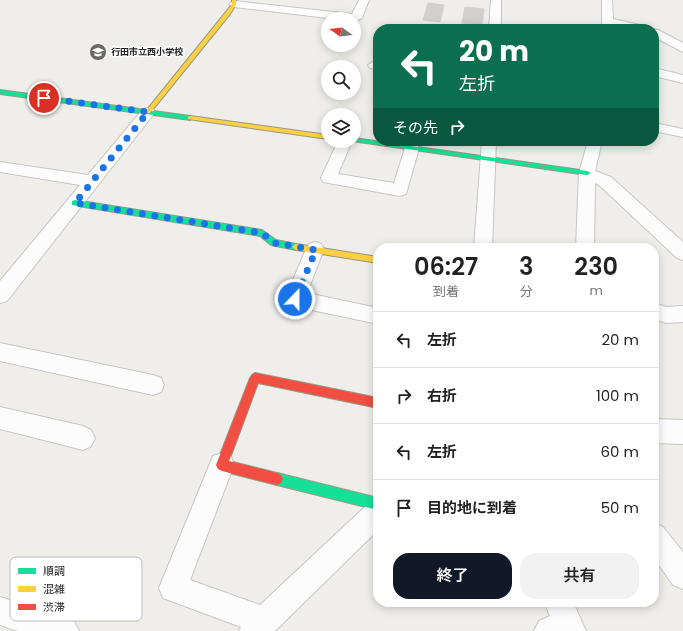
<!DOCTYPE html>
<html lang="ja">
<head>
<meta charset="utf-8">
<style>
  body { margin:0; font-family:Poppins,"Noto Sans JP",sans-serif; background:#f2f2f2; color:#222; height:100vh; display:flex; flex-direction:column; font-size:15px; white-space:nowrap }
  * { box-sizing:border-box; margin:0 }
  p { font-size:13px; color:#767676 }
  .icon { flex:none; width:22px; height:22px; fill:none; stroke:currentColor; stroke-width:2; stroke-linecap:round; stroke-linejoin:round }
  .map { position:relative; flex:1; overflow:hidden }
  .side { position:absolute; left:373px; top:243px; width:286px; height:364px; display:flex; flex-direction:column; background:#fff; border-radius:16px; box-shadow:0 2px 10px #0003 }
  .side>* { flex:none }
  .guide { position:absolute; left:373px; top:24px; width:286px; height:122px; border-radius:16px; box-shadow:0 2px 10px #0003; background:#0b6e4f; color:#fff; overflow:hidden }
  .needle { width:26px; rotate:284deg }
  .buttons { position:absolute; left:321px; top:12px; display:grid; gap:8px }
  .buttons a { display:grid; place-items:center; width:40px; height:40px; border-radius:50%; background:#fff; box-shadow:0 2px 10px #0003; font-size:20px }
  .pin { position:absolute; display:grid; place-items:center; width:34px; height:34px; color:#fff; margin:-17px; border:2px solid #fff; border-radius:50%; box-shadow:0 1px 4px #0007 }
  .me { position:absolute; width:44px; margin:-22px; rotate:22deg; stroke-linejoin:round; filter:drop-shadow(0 0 3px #0008) }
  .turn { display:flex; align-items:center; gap:14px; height:84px; padding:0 20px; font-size:18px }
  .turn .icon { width:52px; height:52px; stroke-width:2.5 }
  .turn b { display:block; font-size:28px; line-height:34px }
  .then { display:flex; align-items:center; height:38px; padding:0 20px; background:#0003; gap:8px; font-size:15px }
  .eta { display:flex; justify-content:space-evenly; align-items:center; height:68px; text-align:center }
  .eta b { font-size:24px; font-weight:600; line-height:28px }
  .button { display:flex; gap:8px; margin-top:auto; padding:8px 20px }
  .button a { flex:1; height:46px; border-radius:16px; background:#111827; color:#fff; font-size:16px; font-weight:600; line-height:46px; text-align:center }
  .button a+a { background:#f2f2f2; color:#222 }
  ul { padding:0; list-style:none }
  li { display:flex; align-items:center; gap:12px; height:56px; padding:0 20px; border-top:1px solid #e0e0e0 }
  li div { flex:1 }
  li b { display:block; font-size:15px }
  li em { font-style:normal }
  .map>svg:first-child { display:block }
  .building { fill:#d2d0ce; stroke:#d3d0cc }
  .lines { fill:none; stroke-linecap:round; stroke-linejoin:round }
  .street-casing { stroke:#c7c6c5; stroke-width:2 }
  .fast-casing { stroke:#969983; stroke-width:2 }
  .slow-casing { stroke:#969983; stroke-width:2 }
  .jam-casing { stroke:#969983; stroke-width:2 }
  .street { fill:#fdfcfc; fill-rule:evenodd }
  .fast { fill:#16e098; fill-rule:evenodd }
  .slow { fill:#ffcf43; fill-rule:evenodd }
  .jam { fill:#f24e42; fill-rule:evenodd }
  .route { stroke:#1a73e8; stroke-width:7; stroke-dasharray:0 12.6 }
  .labels { text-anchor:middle; stroke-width:3; stroke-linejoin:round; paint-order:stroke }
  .far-poi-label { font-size:9px; font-weight:bold; fill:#222; stroke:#fff; text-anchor:start }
  .key { fill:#fff; stroke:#bdbdbd; stroke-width:1 }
  .key-label { font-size:11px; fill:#222 }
</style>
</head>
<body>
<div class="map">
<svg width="683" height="631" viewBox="0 0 683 631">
  <rect width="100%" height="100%" fill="#efeeeb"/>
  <path class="building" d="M428,3L444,5L440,22L423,20Z
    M465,7L484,9L482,25L462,23Z"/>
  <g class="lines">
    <g class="street-casing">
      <path id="street" d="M359,0H369L362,18L356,21L354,19H336L234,7L229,4L234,1L352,14Z
        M491,0H501V29H489Z
        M602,0H612L613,19L649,27L651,29H628L614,26V29H602Z
        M652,29L658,30L683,43V52L654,37V29Z
        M374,61L378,62V70L370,68L368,65Z
        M654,68L683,75V83L654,76Z
        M148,108L153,109L155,112L153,115L7,301L0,303V281L80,185L0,172V162L88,175L143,109Z
        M654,123L683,129V137L654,131Z
        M338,141H352L338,174L394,183L405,148L407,145H417L419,148L406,194L400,196L323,182L321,178Z
        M482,141H496L492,248H474Z
        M588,141H602L595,171L611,177L683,242V260L677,258L599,185L595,183L594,248H576L579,173Z
        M315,242L321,244L324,249L307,293L378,308V324L288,305L285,299L306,249L309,244Z
        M654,303L666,307L683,306V322L666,323L654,319Z
        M0,343L153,375L161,378L164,385L161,392L153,395L0,361Z
        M0,407L83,426L91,430L95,438L91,446L83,450L0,429Z
        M654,419L683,420V444L654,443Z
        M222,453L231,456L234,465L190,580L260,605L369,503L378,499V530L275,631H239L241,627L163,598L159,588L213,456Z
        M654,523L663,527L683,552V589L673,585L654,558Z
        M0,597L74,621L79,631H17L0,625Z
        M544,602H573L586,631H534L539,621L550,616Z"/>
    </g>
    <g class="fast-casing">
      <path id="fast" d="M0,90L190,116L193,118L190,120L0,94Z
        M354,138L587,171L591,173L587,175L352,141H354Z
        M75,200L262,230L276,240L296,244L300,247L296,250L271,245L260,236L72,205V201Z
        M277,473L378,498V510L277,485L273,483L271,479L273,475Z"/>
    </g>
    <g class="slow-casing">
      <path id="slow" d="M232,0H236V4L230,14L150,113H146V111L226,12L232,4Z
        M190,116L328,135V139L188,119V117Z
        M296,244L378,257V263L296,250L292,247Z"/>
    </g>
    <g class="jam-casing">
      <path id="jam" d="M255,373L378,398V408L258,383L229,461L277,473L281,475L283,479L281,483L277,485L222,471L218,469L216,465L250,378L252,375Z"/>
    </g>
    <use href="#street" class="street"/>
    <use href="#fast" class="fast"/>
    <use href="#slow" class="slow"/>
    <use href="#jam" class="jam"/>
  </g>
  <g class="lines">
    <path class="route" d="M44,98L148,112L75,203L262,233L274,243L316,250L295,299"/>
  </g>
  <defs>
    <g id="school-disc" transform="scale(0.9)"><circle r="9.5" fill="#6a6968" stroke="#fff"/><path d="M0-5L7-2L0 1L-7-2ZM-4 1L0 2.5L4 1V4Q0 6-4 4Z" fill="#fff"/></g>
  </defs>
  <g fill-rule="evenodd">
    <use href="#school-disc" x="98" y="52"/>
  </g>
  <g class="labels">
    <g class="far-poi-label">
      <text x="111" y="55">行田市立西小学校</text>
    </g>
  </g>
  <rect x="10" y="557" width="132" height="64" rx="6" class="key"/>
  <rect x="18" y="568" width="18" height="6" fill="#16e098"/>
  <rect x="18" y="586" width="18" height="6" fill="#ffcf43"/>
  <rect x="18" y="604" width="18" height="6" fill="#f24e42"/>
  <g class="key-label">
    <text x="43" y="575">順調</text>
    <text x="43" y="593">混雑</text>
    <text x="43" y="611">渋滞</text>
  </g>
</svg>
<div class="buttons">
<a><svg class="needle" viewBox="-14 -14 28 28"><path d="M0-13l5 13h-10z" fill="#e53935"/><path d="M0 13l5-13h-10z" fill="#767676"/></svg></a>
<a><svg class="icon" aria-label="search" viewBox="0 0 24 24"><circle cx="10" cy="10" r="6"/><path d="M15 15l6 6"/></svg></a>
<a><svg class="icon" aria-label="layers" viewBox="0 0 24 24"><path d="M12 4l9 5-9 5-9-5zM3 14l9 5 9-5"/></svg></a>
</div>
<div class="pin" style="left:44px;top:98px;background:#d93025"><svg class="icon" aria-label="arrive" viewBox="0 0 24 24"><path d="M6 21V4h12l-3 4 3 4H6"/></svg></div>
<svg class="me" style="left:295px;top:299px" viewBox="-20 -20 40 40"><circle r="17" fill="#1a73e8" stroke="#fff" stroke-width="3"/><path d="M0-11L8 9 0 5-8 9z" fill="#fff"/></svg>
<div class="guide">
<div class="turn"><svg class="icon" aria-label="left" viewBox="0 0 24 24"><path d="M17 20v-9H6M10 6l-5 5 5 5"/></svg><div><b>20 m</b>左折</div></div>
<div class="then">その先<svg class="icon" aria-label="right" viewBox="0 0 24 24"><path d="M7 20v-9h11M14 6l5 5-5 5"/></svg></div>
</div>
<section class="side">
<div class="eta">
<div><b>06:27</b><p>到着</p></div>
<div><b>3</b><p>分</p></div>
<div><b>230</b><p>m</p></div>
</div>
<ul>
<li><svg class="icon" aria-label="left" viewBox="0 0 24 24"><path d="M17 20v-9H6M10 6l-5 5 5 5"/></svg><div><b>左折</b></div><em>20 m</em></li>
<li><svg class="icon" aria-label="right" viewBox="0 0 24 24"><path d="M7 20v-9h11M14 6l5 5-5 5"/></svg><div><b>右折</b></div><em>100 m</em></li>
<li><svg class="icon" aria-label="left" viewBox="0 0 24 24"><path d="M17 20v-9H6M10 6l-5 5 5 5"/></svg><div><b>左折</b></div><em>60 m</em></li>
<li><svg class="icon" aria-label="arrive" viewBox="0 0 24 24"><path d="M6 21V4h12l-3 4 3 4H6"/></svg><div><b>目的地に到着</b></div><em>50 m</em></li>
</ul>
<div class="button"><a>終了</a><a>共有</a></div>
</section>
</div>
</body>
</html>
